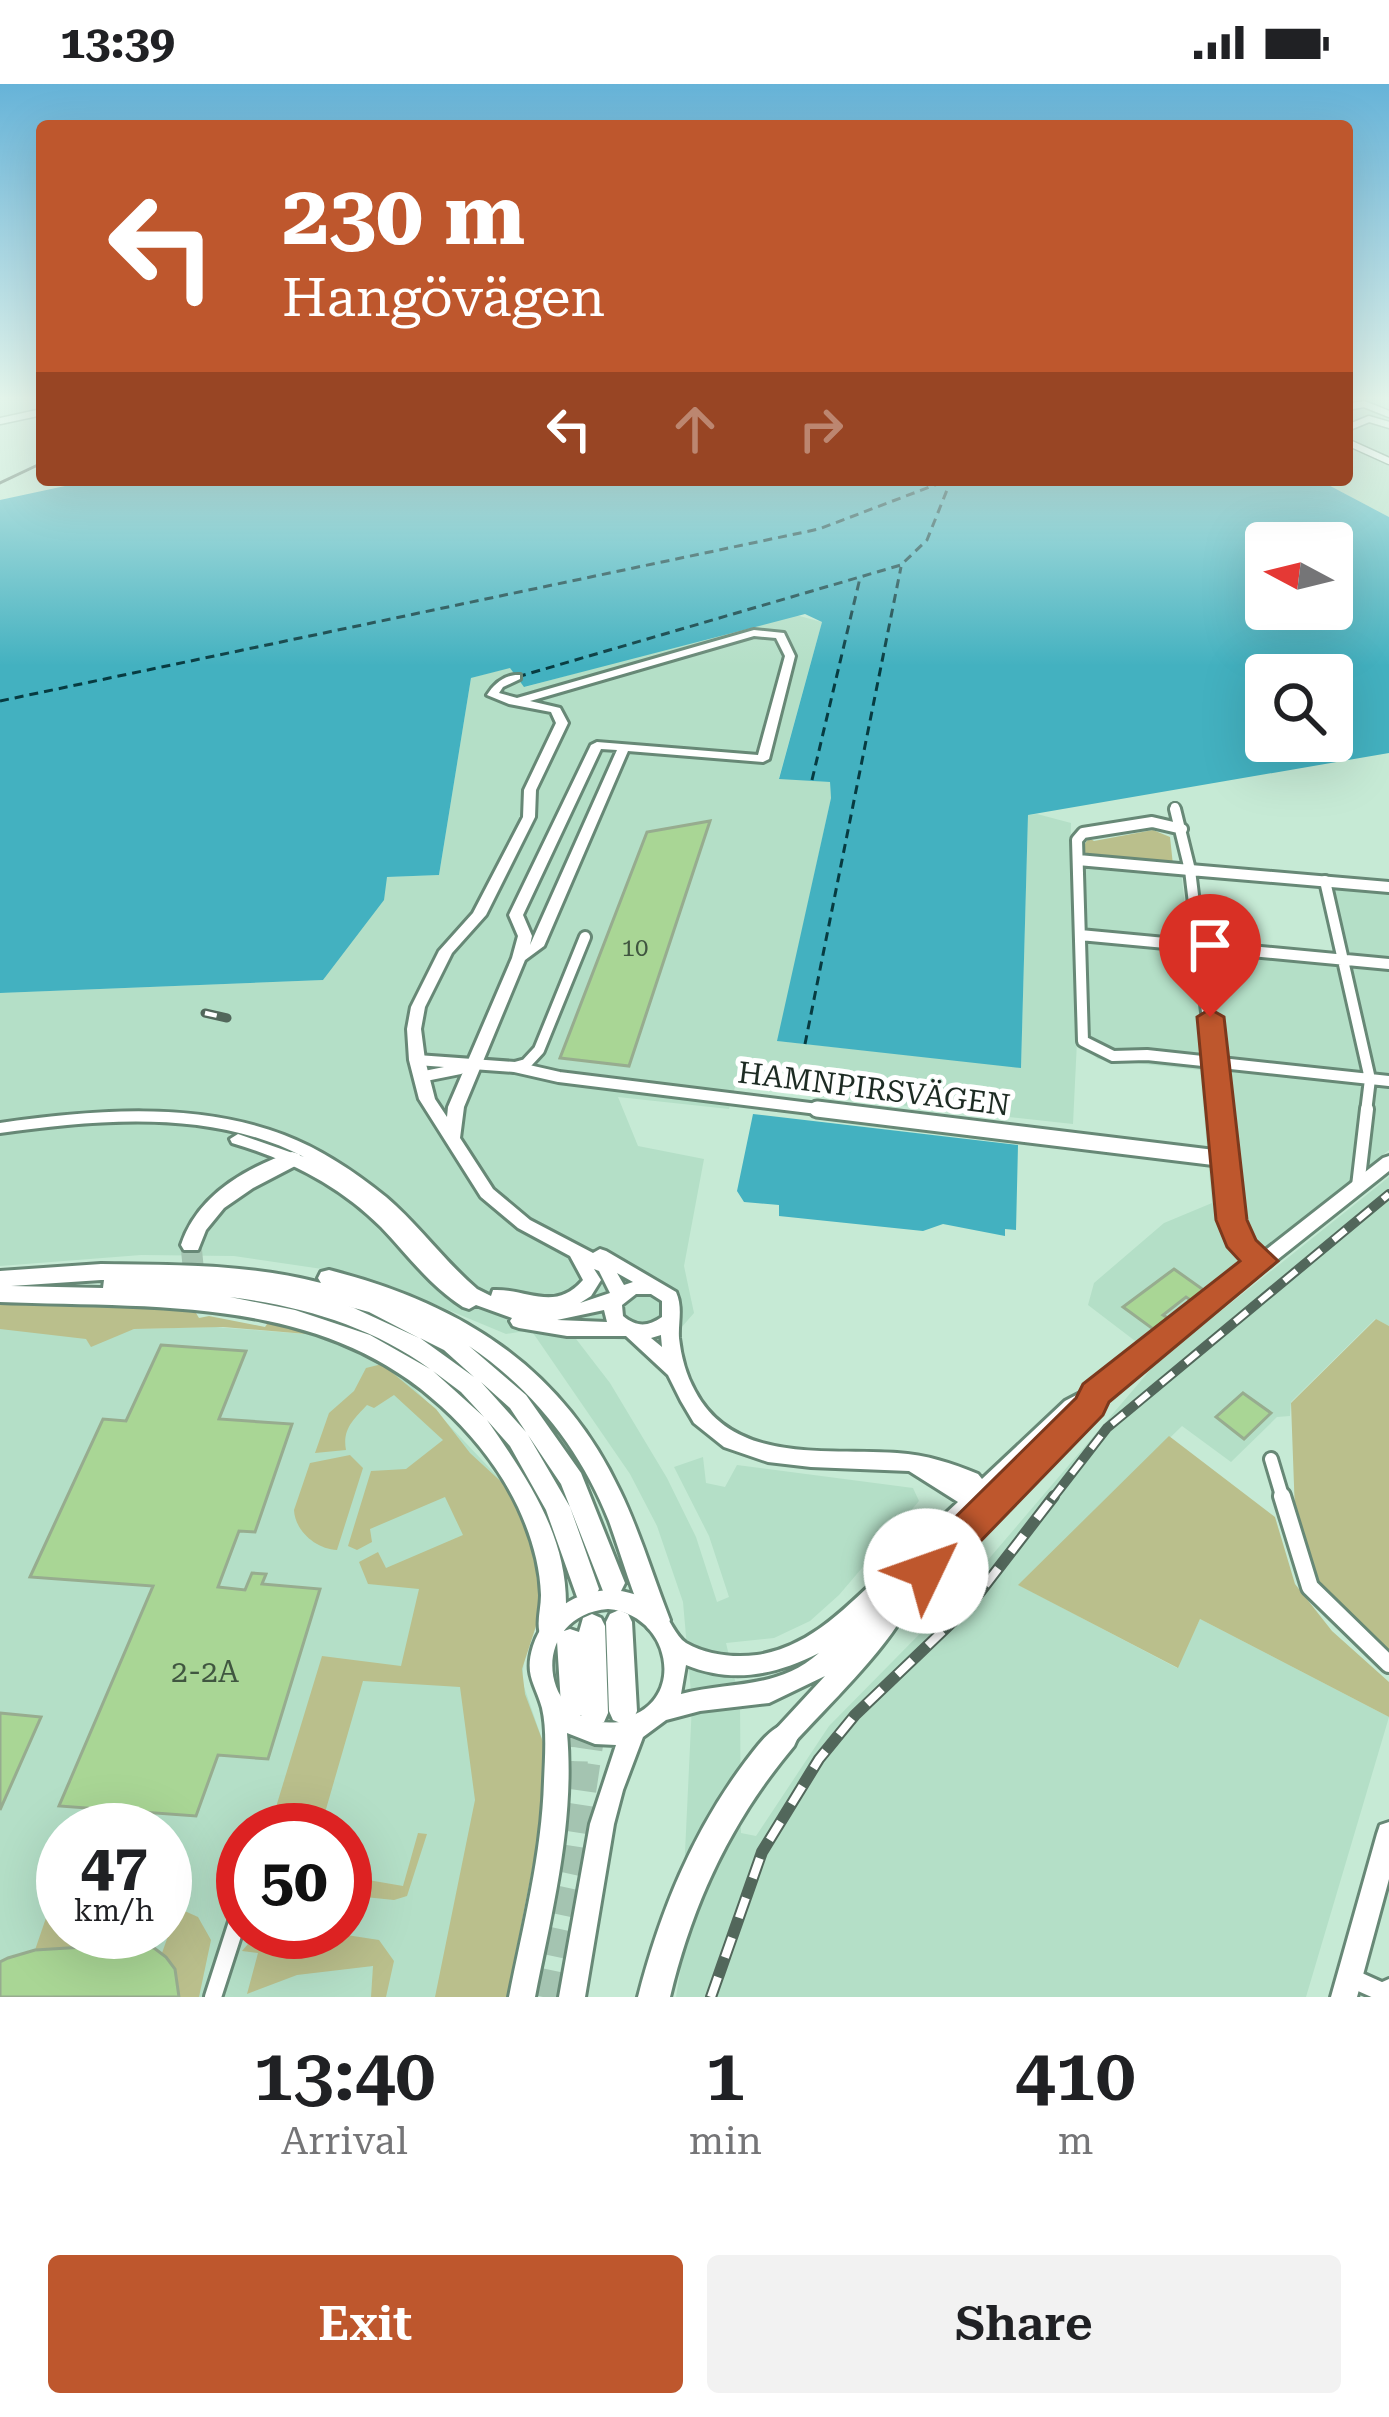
<!DOCTYPE html>
<html lang="en">
<head>
<meta charset="utf-8">
<style>
  body { margin:0; font-family:"Roboto Serif",serif; background:#f2f2f2; color:#202124; height:100vh; display:flex; flex-direction:column; font-size:45px; white-space:nowrap }
  * { box-sizing:border-box; margin:0 }
  p { font-size:39px; color:#757577 }
  .icon { flex:none; width:66px; height:66px; fill:none; stroke:currentColor; stroke-width:2; stroke-linecap:round; stroke-linejoin:round }
  .map { position:relative; height:1913px; overflow:hidden }
  .details { display:flex; flex-direction:column; background:#fff; flex:1 }
  .details>* { flex:none }
  .banner { position:absolute; left:36px; top:36px; width:1317px; height:366px; border-radius:12px; box-shadow:0 12px 48px #0002; background:#be572d; color:#fff; overflow:hidden }
  .needle { width:78px; rotate:277deg }
  .controls { position:absolute; left:1245px; top:438px; display:grid; gap:24px }
  .controls a { display:grid; place-items:center; width:108px; height:108px; border-radius:12px; background:#fff; box-shadow:0 12px 48px #0002; font-size:60px }
  .speed { position:absolute; left:36px; top:1719px; display:flex; gap:24px; font-size:60px; font-weight:700; text-align:center }
  .speed>* { display:grid; place-content:center; width:156px; height:156px; border-radius:50%; background:#fff; box-shadow:0 12px 48px #0002; line-height:1 }
  .speed small { font-size:30px; font-weight:400 }
  .speed .limit { border:18px solid #d22; background:#fff; color:#111 }
  .pin { position:absolute; display:grid; place-items:center; width:102px; height:102px; color:#fff; margin:-123px -51px; border-radius:50% 50% 50% 0; rotate:-45deg; box-shadow:0 0 12px #0007 }
  .pin .icon { rotate:45deg }
  .me { position:absolute; width:132px; margin:-66px; rotate:48deg; stroke-linejoin:round; filter:drop-shadow(0 0 9px #0008) }
  .turn { display:flex; align-items:center; gap:42px; height:252px; padding:0 48px; font-size:54px }
  .turn .icon { width:156px; height:156px; stroke-width:2.5 }
  .turn b { display:block; font-size:84px; line-height:102px }
  .lanes { display:flex; align-items:center; height:114px; padding:0 48px; background:#0003; justify-content:center; gap:60px; direction:ltr }
  .lanes .off { opacity:.35 }
  .eta { display:flex; justify-content:space-evenly; align-items:center; height:204px; text-align:center }
  .eta b { font-size:72px; font-weight:600; line-height:84px }
  .primary-button { display:flex; gap:24px; margin-top:auto; padding:24px 48px }
  .primary-button a { flex:1; height:138px; border-radius:12px; background:#be572d; color:#fff; font-size:48px; font-weight:600; line-height:138px; text-align:center }
  .primary-button a+a { background:#f2f2f2; color:#202124 }
  .status { display:flex; justify-content:space-between; align-items:center; height:84px; padding:0 60px; background:#fff; direction:ltr }
  .status svg { height:33px; fill:currentColor }
  .map>svg:first-child { display:block }
  .built { fill:#b4dfc7; fill-rule:evenodd }
  .green { fill:#babf8c }
  .water { fill:#43b1c0; fill-rule:evenodd }
  .lines { fill:none; stroke-linecap:round; stroke-linejoin:round }
  .ferry { stroke:#073b41; stroke-width:3; stroke-dasharray:9 6; stroke-linecap:butt }
  .building { fill:#a9d695; stroke:#97ac8f; stroke-width:3 }
  .motorway-tunnel-far1 { stroke:#a4c4b1; stroke-width:21; stroke-dasharray:21 10; stroke-linecap:butt }
  .motorway-tunnel { stroke:#a4c4b1; stroke-width:28; stroke-dasharray:28 14; stroke-linecap:butt }
  .minor-far4-casing { stroke:#678876; stroke-width:9 }
  .minor-far3-casing { stroke:#678876; stroke-width:12 }
  .minor-far2-casing { stroke:#678876; stroke-width:16 }
  .minor-far1-casing { stroke:#678876; stroke-width:18 }
  .minor-casing { stroke:#678876; stroke-width:22 }
  .tertiary-far2-casing { stroke:#678876; stroke-width:16 }
  .tertiary-far1-casing { stroke:#678876; stroke-width:21 }
  .tertiary-casing { stroke:#678876; stroke-width:24 }
  .secondary-casing { stroke:#678876; stroke-width:6 }
  .motorway-casing { stroke:#678876; stroke-width:6 }
  .minor-far4 { stroke:#fff; stroke-width:6 }
  .minor-far3 { stroke:#fff; stroke-width:8 }
  .minor-far2 { stroke:#fff; stroke-width:10 }
  .minor-far1 { stroke:#fff; stroke-width:12 }
  .minor { stroke:#fff; stroke-width:16 }
  .tertiary-far2 { stroke:#fff; stroke-width:10 }
  .tertiary-far1 { stroke:#fff; stroke-width:15 }
  .tertiary { stroke:#fff; stroke-width:18 }
  .secondary { fill:#fff; fill-rule:evenodd }
  .motorway { fill:#fff; fill-rule:evenodd }
  .tram { stroke:#52675b; stroke-width:3 }
  .rail-far2-casing { stroke:#52675b; stroke-width:9 }
  .rail-far1-casing { stroke:#52675b; stroke-width:10 }
  .rail-casing { stroke:#52675b; stroke-width:12 }
  .rail-far2 { stroke:#fff; stroke-width:4.5; stroke-dasharray:12; stroke-linecap:butt }
  .rail-far1 { stroke:#fff; stroke-width:6; stroke-dasharray:16; stroke-linecap:butt }
  .rail { stroke:#fff; stroke-width:8; stroke-dasharray:21; stroke-linecap:butt }
  .route { fill:#be572d; stroke:#7c391d; stroke-width:3 }
  .labels { text-anchor:middle; stroke-width:10; stroke-linejoin:round; paint-order:stroke }
  .number-label { font-size:24px; fill:#405640 }
  .street-label { font-size:30px; fill:#1d2b23; stroke:#fff }
  .near-number-label { font-size:30px; fill:#405640 }
</style>
</head>
<body>
<div class="status"><b>13:39</b><svg viewBox="0 0 49 12"><path d="M0 12V9h3v3zM5 12V6h3v6zM10 12V3h3v9zM15 12V0h3v12zM26 1h20v11H26zM47 4h2v5h-2z"/></svg></div>
<div class="map">
<svg width="1389" height="1913" viewBox="0 0 1389 1913">
  <rect width="100%" height="100%" fill="#c6ead5"/>
  <path class="built" d="M1347,314H1389V433L1319,396H1347Z
    M792,530L822,538L779,694L830,698L831,714L778,957L1021,983L1028,731L1037,730L1071,739L1070,778L1181,788L1189,855L1333,869L1320,804L1389,810V1066L1143,1263L1088,1221L1094,1199L1164,1139L1212,1119L1200,986L1098,975L1077,957L1073,1040L735,1003L729,1025L618,1013L638,1062L704,1075L684,1182L694,1229L667,1260L573,1251L610,1299L667,1394L696,1453L717,1518L729,1513L709,1452L674,1383L703,1373L706,1399L725,1403L737,1381L913,1404L919,1417L839,1511L810,1537L774,1554L726,1559L740,1617L741,1749L756,1752L829,1642L957,1512L1157,1278L1389,1093V1242L1375,1235L1291,1318L1290,1332L1277,1333L1231,1378L1182,1342L1019,1501L1177,1584L1200,1535L1389,1633L1306,1913H676L686,1852L683,1811L692,1620L683,1518L657,1442L630,1390L531,1246L506,1250L393,1203L329,1186L234,1172L141,1171L0,1182V909L323,896L387,793L439,791L471,594L511,583L525,603Z
    M0,1240L113,1251L134,1245L215,1243L318,1251L366,1271L410,1300L499,1394L524,1437L537,1474L538,1536L525,1566L522,1597L543,1658L520,1852L507,1913H0ZM63,1746H165V1848H63ZM243,1746H345V1848H243Z"/>
  <path class="green" d="M1153,746L1170,753L1173,781L1087,774L1082,764L1089,754L1094,757Z
    M125,1218L196,1229L199,1234L209,1232L265,1243L269,1237L318,1251L223,1243L134,1245L91,1263L86,1255L0,1245V1219Z
    M1376,1235L1389,1242V1570L1321,1502L1295,1429L1291,1319Z
    M382,1280L436,1325L470,1369L508,1404L524,1437L541,1492L538,1536L522,1585L525,1610L543,1658L544,1724L507,1913H435L475,1716L460,1603L363,1597L320,1746H269L322,1572L401,1582L419,1505L368,1500L359,1478L378,1468L386,1484L463,1451L445,1413L370,1445L372,1458L357,1466L348,1462L371,1387L406,1385L443,1356L394,1311L374,1324L367,1321C354,1335 342,1345 346,1366L315,1369L329,1329L354,1307L366,1284Z
    M1169,1352L1275,1433L1295,1500L1332,1547L1389,1598V1633L1200,1535L1178,1584L1018,1501Z
    M350,1371L363,1384L337,1466C316,1465 295,1447 294,1426L310,1379Z
    M418,1749L427,1750L407,1812L394,1816L345,1811V1792L403,1802Z
    M63,1813V1848H135L130,1860L35,1866L47,1831Z
    M178,1824L198,1833L211,1856L199,1913H179L175,1885L162,1869Z
    M258,1848H327L379,1856L394,1877L386,1913H371L373,1882L297,1891L247,1910L258,1869L242,1867Z"/>
  <path class="water" d="M93,396H1319L1389,433V669L1028,731L1021,984L777,957L831,714L830,698L779,695L822,538L805,530L524,603L510,584L471,594L439,791L387,793L384,816L323,896L0,909V416ZM1266,459H1332V525H1266ZM1266,591H1332V657H1266Z
    M753,1030L1018,1061L1016,1146L1005,1145V1152L943,1140L923,1147L779,1132V1121L744,1118L737,1107Z"/>
  <g class="lines">
    <path class="ferry" d="M517,593L901,481L927,456L951,396
      M0,617L819,445L948,396
      M812,696L860,494
      M805,960L901,483"/>
  </g>
  <path class="building" d="M710,737L629,982L560,974L647,748Z
    M1174,1185L1205,1207L1192,1217L1186,1213L1163,1231L1168,1234L1153,1245L1123,1223Z
    M161,1261L246,1267L219,1335L292,1340L255,1448L239,1447L218,1503L245,1506L252,1489L266,1490L262,1500L320,1505L268,1675L218,1671L196,1732L59,1722L153,1502L30,1493L103,1335L126,1337Z
    M1243,1309L1271,1329L1244,1355L1216,1333Z
    M0,1629L41,1633L0,1726Z
    M134,1860L154,1864L166,1873L175,1885L179,1913H0V1878L8,1874L35,1866Z"/>
  <g class="lines">
    <path class="motorway-tunnel-far1" d="M191,1161L193,1181L206,1201"/>
    <path class="motorway-tunnel" d="M573,1705L575,1631
      M543,1913L571,1782L593,1634"/>
    <g class="minor-far4-casing">
      <path id="minor-far4" d="M1347,323L1364,320L1389,330
        M0,337L42,328
        M1347,344L1369,335L1389,341
        M1347,358L1389,377"/>
    </g>
    <g class="minor-far3-casing">
      <path id="minor-far3" d="M1175,723L1176,728"/>
    </g>
    <g class="minor-far2-casing">
      <path id="minor-far2" d="M1182,745L1152,738L1083,749L1077,756L1083,957L1113,972L1147,971L1389,997
        M1078,776L1190,786L1175,725
        M1325,797L1370,995L1366,1028
        M1080,851L1389,880
        M515,983L526,980L539,966L585,853"/>
    </g>
    <g class="minor-far1-casing">
      <path id="minor-far1" d="M1358,1102L1367,1025
        M1271,1375L1283,1415"/>
    </g>
    <g class="minor-casing">
      <path id="minor" d="M1282,1412L1310,1503L1389,1580
        M213,1913L243,1820"/>
    </g>
    <g class="tertiary-far2-casing">
      <path id="tertiary-far2" d="M417,976L515,983L559,993L842,1028
        M420,993L460,985
        M1219,1028L1190,786L1389,803"/>
    </g>
    <g class="tertiary-far1-casing">
      <path id="tertiary-far1" d="M817,1025L1226,1075
        M1219,1025C1225,1075 1219,1145 1262,1177"/>
    </g>
    <g class="tertiary-casing">
      <path id="tertiary" d="M1351,1894L1389,1911"/>
    </g>
    <g class="secondary-casing">
      <path id="secondary" d="M754,546L784,549L795,572L769,675L763,678L628,667L544,862L525,876L464,1023L460,1054L493,1105L530,1136L593,1169L600,1165L606,1167L676,1208C683,1224 678,1238 679,1254C681,1272 686,1291 695,1307C734,1381 828,1364 897,1369C927,1371 951,1379 978,1390L982,1395L1065,1317L1088,1305L1383,1074L1389,1072V1087L1103,1314L1098,1326L981,1450L906,1519L908,1523C884,1569 828,1621 792,1661L784,1664L776,1661L772,1653L776,1645L825,1592L769,1619L700,1627L666,1636L643,1653L623,1706L614,1740L585,1913H559L590,1740L616,1661L595,1660L567,1649C575,1738 552,1827 535,1913H509C523,1842 542,1770 544,1697C545,1674 547,1645 542,1624C535,1599 524,1591 533,1562C550,1510 615,1488 659,1524C670,1534 675,1552 686,1559C707,1571 734,1574 757,1571C811,1563 847,1522 885,1487C909,1464 933,1441 958,1418L909,1387L811,1383L768,1378L724,1363L694,1339L681,1317L668,1291L626,1252H567L519,1244L513,1242L510,1237L512,1234L476,1221L469,1225L463,1223C429,1201 408,1171 381,1143C340,1102 287,1075 232,1059L230,1055L238,1050L304,1073C212,1025 99,1035 0,1049V1039C92,1026 195,1017 284,1051C321,1065 355,1088 386,1113C419,1141 444,1177 477,1205L491,1212L493,1206C526,1204 555,1229 583,1196L570,1172L518,1144L481,1113L419,1015L409,976L407,945L411,923L439,867L473,829L523,733L524,706L556,639L551,628L509,620L487,611C494,600 505,590 520,591V595L503,603L499,609L517,614ZM754,552L776,554L785,572L758,671L597,658L591,661L509,831L518,852L512,874L448,1023L447,1033L435,1015L425,976L421,945L425,923L452,869L486,831L535,733L536,706L568,639L560,624L530,617ZM601,665L617,666L530,861L532,852L523,831ZM594,1185L599,1187L610,1209L580,1219L591,1212L601,1196ZM617,1189L633,1198L624,1201ZM636,1210H651L662,1217V1233C648,1243 636,1243 623,1232L622,1221ZM604,1226L607,1238L557,1236ZM661,1251V1252L662,1263L651,1254ZM608,1525C670,1530 687,1615 628,1633L626,1637C539,1654 524,1532 608,1525ZM819,1569C777,1606 730,1597 681,1610L686,1581C733,1600 775,1591 819,1569Z
        M1389,1738V1795L1357,1913H1331L1377,1750L1380,1741Z
        M1389,1895V1913H1375L1380,1899Z"/>
    </g>
    <g class="motorway-casing">
      <path id="motorway" d="M292,1068L299,1070L302,1075L299,1080L253,1104L224,1124L206,1146L198,1166H184L181,1161C197,1112 245,1084 292,1068Z
        M101,1180C175,1181 249,1180 321,1199L318,1194L321,1188L329,1186C459,1219 561,1282 620,1407C640,1448 653,1493 670,1536L666,1544L657,1548L648,1544C632,1510 622,1473 609,1437C581,1366 533,1305 469,1262L526,1311L581,1389L625,1499L621,1507L612,1510L603,1507L561,1400L528,1351L570,1423L599,1505L595,1513L586,1516L577,1513L546,1426L510,1362L487,1336C532,1401 576,1464 564,1547L570,1545L579,1548L583,1534L592,1530L601,1534L605,1542L608,1629L604,1638L594,1642L584,1638L581,1631L575,1634L565,1630L561,1621L557,1557L551,1559L542,1555C535,1542 541,1526 541,1511C540,1480 531,1451 518,1423C500,1385 472,1350 441,1322C321,1211 152,1224 0,1218V1187ZM104,1196L103,1204L11,1202L101,1196ZM230,1213C302,1222 371,1242 430,1285L370,1251L295,1226ZM347,1222L369,1228L419,1254L354,1224ZM420,1254L444,1266L474,1293ZM433,1287L461,1308L484,1333ZM481,1298L510,1324L526,1348Z
        M619,1526L628,1530L632,1538L637,1627L633,1636L623,1640L613,1636L609,1627L606,1538L610,1530Z
        M784,1640L794,1644L798,1653L794,1662C731,1737 693,1818 670,1913H638C660,1828 692,1749 745,1678C756,1664 768,1646 784,1640Z"/>
    </g>
    <use href="#minor-far4" class="minor-far4"/>
    <use href="#minor-far3" class="minor-far3"/>
    <use href="#minor-far2" class="minor-far2"/>
    <use href="#minor-far1" class="minor-far1"/>
    <use href="#minor" class="minor"/>
    <use href="#tertiary-far2" class="tertiary-far2"/>
    <use href="#tertiary-far1" class="tertiary-far1"/>
    <use href="#tertiary" class="tertiary"/>
    <use href="#secondary" class="secondary"/>
    <use href="#motorway" class="motorway"/>
    <path class="tram" d="M0,399L42,379"/>
    <g class="rail-far2-casing">
      <path id="rail-far2" d="M205,929L227,934"/>
    </g>
    <g class="rail-far1-casing">
      <path id="rail-far1" d="M1052,1415L1107,1344L1389,1110"/>
    </g>
    <g class="rail-casing">
      <path id="rail" d="M711,1913L762,1768L819,1675L855,1631L970,1521L1054,1412"/>
    </g>
    <use href="#rail-far2" class="rail-far2"/>
    <use href="#rail-far1" class="rail-far1"/>
    <use href="#rail" class="rail"/>
  </g>
  <linearGradient id="sky" x2="0" y2="1"><stop stop-color="#66b3d8"/><stop offset="0.54" stop-color="#e5f6ec"/><stop offset="1" stop-color="#e5f6ec" stop-opacity="0"/></linearGradient>
  <rect width="1389" height="582" fill="url(#sky)"/>
  <path class="route" d="M1210,925L1224,933L1247,1136L1256,1156L1278,1177L1109,1318L1103,1331L940,1499L926,1504L913,1499L907,1487L913,1475L1076,1314L1083,1300L1240,1177L1227,1163L1216,1136L1197,933Z"/>
  <g class="labels">
    <g class="number-label">
      <text x="635" y="872">10</text>
    </g>
    <g class="street-label">
      <text transform="translate(874 1005) rotate(7)" y="10">HAMNPIRSVÄGEN</text>
    </g>
    <g class="near-number-label">
      <text x="205" y="1598">2-2A</text>
    </g>
  </g>
</svg>
<div class="controls">
<a><svg class="needle" viewBox="-14 -14 28 28"><path d="M0-13l5 13h-10z" fill="#e53935"/><path d="M0 13l5-13h-10z" fill="#757577"/></svg></a>
<a><svg class="icon" aria-label="search" viewBox="0 0 24 24"><circle cx="10" cy="10" r="6"/><path d="M15 15l6 6"/></svg></a>
</div>
<div class="speed"><div>47<small>km/h</small></div><div class="limit">50</div></div>
<div class="pin" style="left:1210px;top:933px;background:#d93025"><svg class="icon" aria-label="arrive" viewBox="0 0 24 24"><path d="M6 21V4h12l-3 4 3 4H6"/></svg></div>
<svg class="me" style="left:926px;top:1487px" viewBox="-20 -20 40 40"><circle r="19" fill="#fff"/><path d="M0-13L10 11 0 6-10 11z" fill="#be572d"/></svg>
<div class="banner">
<div class="turn"><svg class="icon" aria-label="left" viewBox="0 0 24 24"><path d="M17 20v-9H6M10 6l-5 5 5 5"/></svg><div><b>230 m</b>Hangövägen</div></div>
<div class="lanes"><svg class="icon" aria-label="left" viewBox="0 0 24 24"><path d="M17 20v-9H6M10 6l-5 5 5 5"/></svg><svg class="icon off" aria-label="ahead" viewBox="0 0 24 24"><path d="M12 20V5M6 11l6-6 6 6"/></svg><svg class="icon off" aria-label="right" viewBox="0 0 24 24"><path d="M7 20v-9h11M14 6l5 5-5 5"/></svg></div>
</div>
</div>
<section class="details">
<div class="eta">
<div><b>13:40</b><p>Arrival</p></div>
<div><b>1</b><p>min</p></div>
<div><b>410</b><p>m</p></div>
</div>
<div class="primary-button"><a>Exit</a><a>Share</a></div>
</section>
</body>
</html>
